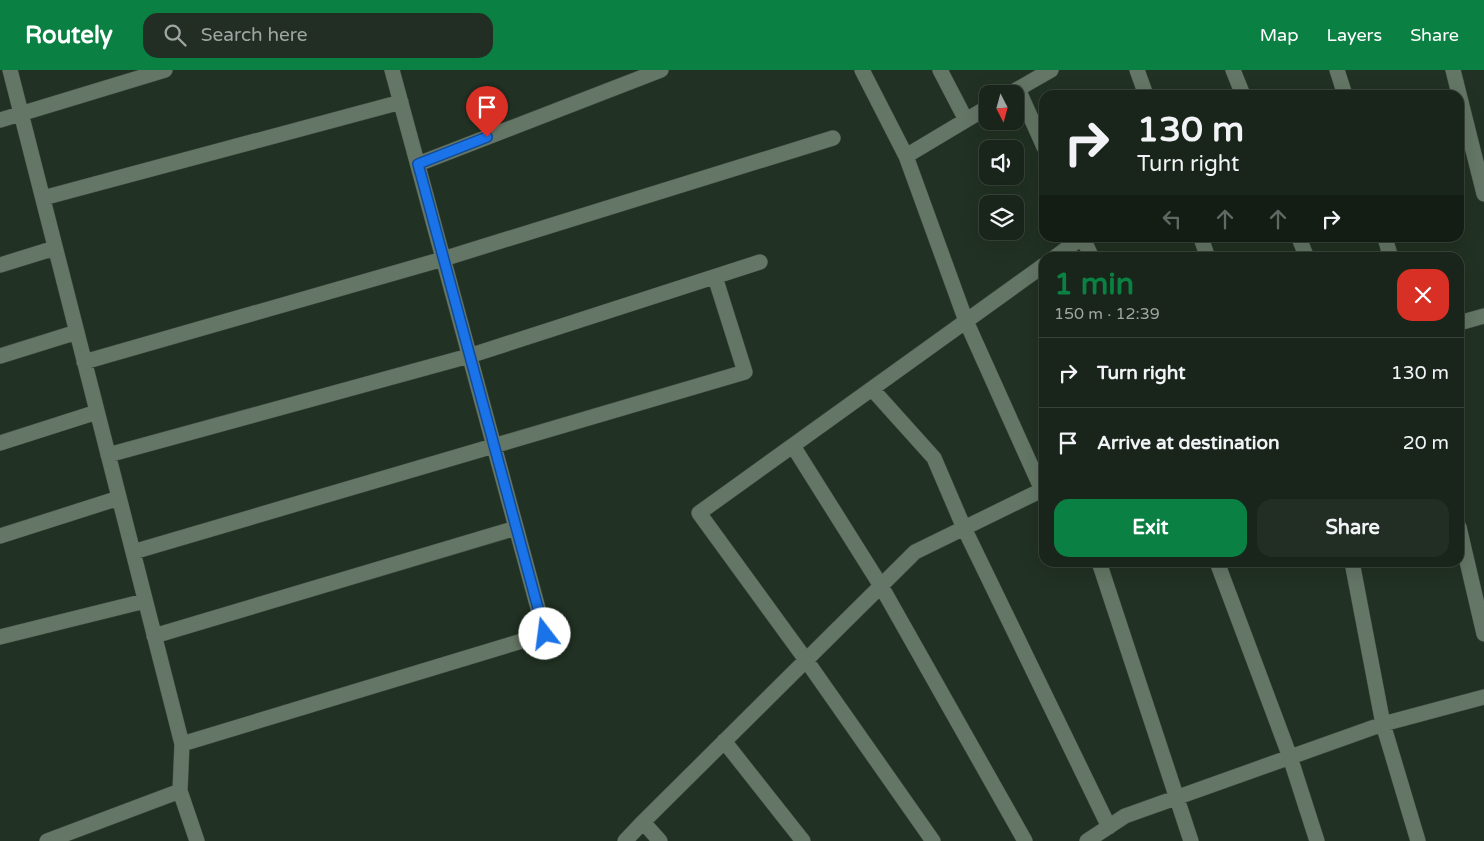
<!DOCTYPE html>
<html lang="en">
<head>
<meta charset="utf-8">
<style>
  body { margin:0; font-family:"Varela Round",sans-serif; background:#222d23; color:#f1f3f6; height:100vh; display:flex; flex-direction:column; font-size:19px; white-space:nowrap }
  * { box-sizing:border-box; margin:0 }
  p { font-size:16px; color:#9fa5a2 }
  .icon { flex:none; width:28px; height:28px; fill:none; stroke:currentColor; stroke-width:2; stroke-linecap:round; stroke-linejoin:round }
  .map { position:relative; flex:1; overflow:hidden }
  .sheet { position:absolute; left:1039px; top:182px; width:425px; height:315px; display:flex; flex-direction:column; background:#19251a; border-radius:15px; box-shadow:0 5px 20px #0002,0 0 0 1px #374239 }
  .sheet>* { flex:none }
  .banner { position:absolute; left:1039px; top:20px; width:425px; height:152px; border-radius:15px; box-shadow:0 5px 20px #0002,0 0 0 1px #374239; background:#19251a; color:#f1f3f6; overflow:hidden }
  .needle { width:32px; rotate:174deg }
  .buttons { position:absolute; left:979px; top:15px; display:grid; gap:10px }
  .buttons a { display:grid; place-items:center; width:45px; height:45px; border-radius:10px; background:#19251a; box-shadow:0 5px 20px #0002,0 0 0 1px #374239; font-size:25px }
  .pin { position:absolute; display:grid; place-items:center; width:42px; height:42px; color:#fff; margin:-51px -21px; border-radius:50% 50% 50% 0; rotate:-45deg; box-shadow:0 0 5px #0007 }
  .pin .icon { rotate:45deg }
  .me { position:absolute; width:55px; margin:-28px; rotate:345deg; stroke-linejoin:round; filter:drop-shadow(0 0 4px #0008) }
  .turn { display:flex; align-items:center; gap:18px; height:105px; padding:0 15px; font-size:22px }
  .turn .icon { width:65px; height:65px; stroke-width:2.5 }
  .turn b { display:block; font-size:35px; line-height:42px }
  .lanes { display:flex; align-items:center; height:48px; padding:0 15px; background:#0003; justify-content:center; gap:25px; direction:ltr }
  .lanes .off { opacity:.35 }
  .round { display:grid; place-items:center; flex:none; width:52px; height:52px; border-radius:15px; background:#222d23 }
  .head { display:flex; align-items:center; justify-content:space-between; height:85px; padding:0 15px }
  h1 { font-size:30px; font-weight:800; line-height:38px; color:#0b8043 }
  .action { display:flex; gap:10px; margin-top:auto; padding:10px 15px }
  .action a { flex:1; height:58px; border-radius:15px; background:#0b8043; color:#fff; font-size:20px; font-weight:800; line-height:58px; text-align:center }
  .action a+a { background:#222d23; color:#f1f3f6 }
  ul { padding:0; list-style:none }
  li { display:flex; align-items:center; gap:15px; height:70px; padding:0 15px; border-top:1px solid #374239 }
  li div { flex:1 }
  li b { display:block; font-size:19px }
  li em { font-style:normal }
  header { display:flex; align-items:center; gap:30px; box-sizing:border-box; height:70px; padding:0 25px; background:#0b8043; color:#fff }
  header strong { font-size:24px }
  nav { display:flex; gap:28px; margin-inline-start:auto; font-size:18px }
  .search { width:350px; height:45px; background:#222d23; display:flex; align-items:center; gap:12px; box-sizing:border-box; padding:0 18px; border-radius:15px; color:#9fa5a2; font-size:19px }
  .map>svg:first-child { display:block }
  .lines { fill:none; stroke-linecap:round; stroke-linejoin:round }
  .minor-casing { stroke:#3f4d41; stroke-width:16 }
  .minor { stroke:#647665; stroke-width:15 }
  .route-casing { stroke:#114b97; stroke-width:12 }
  .route { stroke:#1a73e8; stroke-width:9 }
</style>
</head>
<body>
<header>
<strong>Routely</strong>
<div class="search"><svg class="icon" aria-label="search" viewBox="0 0 24 24"><circle cx="10" cy="10" r="6"/><path d="M15 15l6 6"/></svg>Search here</div>
<nav><a>Map</a><a>Layers</a><a>Share</a></nav>
</header>
<div class="map">
<svg width="1484" height="771" viewBox="0 0 1484 771">
  <rect width="100%" height="100%" fill="#213123"/>
  <g class="lines">
    <g class="minor-casing">
      <path id="minor" d="M10,0L182,674L545,564L392,0
        M862,0L906,86L966,251L1042,420
        M940,0L966,50
        M1137,0L1146,25
        M1233,0L1243,25
        M1337,0L1345,25
        M1453,0L1484,124
        M1018,19L1044,77
        M1011,23L1051,0
        M0,50L165,0
        M906,86L988,37
        M418,94L661,0
        M43,128L401,32
        M1083,168L1092,188
        M1201,168L1208,188
        M1299,168L1307,188
        M1385,168L1391,188
        M1054,188L1081,168
        M0,195L55,178
        M1459,253L1484,246
        M0,286L77,262
        M84,292L443,189L833,68
        M872,319L934,388L964,458L1109,757
        M0,373L97,342
        M793,376L881,516L1025,771
        M108,385L469,286L760,192
        M1459,457L1484,564
        M0,466L119,428
        M133,482L745,302L715,207
        M1099,492L1191,771
        M1217,492L1290,687L1317,771
        M1352,492L1383,654L1418,771
        M154,566L516,458
        M0,567L145,531
        M724,671L803,771
        M180,721L197,771
        M643,752L660,771
        M47,771L180,721L182,674
        M625,771L643,752L915,482L1044,419
        M933,771L806,590L699,443L1044,195
        M1087,771L1125,746L1383,654L1484,627"/>
    </g>
    <use href="#minor" class="minor"/>
  </g>
  <g class="lines">
    <g class="route-casing">
      <path id="route" d="M487,67L418,94L545,564"/>
    </g>
    <use href="#route" class="route"/>
  </g>
</svg>
<div class="buttons">
<a><svg class="needle" viewBox="-14 -14 28 28"><path d="M0-13l5 13h-10z" fill="#e53935"/><path d="M0 13l5-13h-10z" fill="#9fa5a2"/></svg></a>
<a><svg class="icon" aria-label="sound" viewBox="0 0 24 24"><path d="M4 9h4l5-4v14l-5-4H4zM17 9q2 3 0 6"/></svg></a>
<a><svg class="icon" aria-label="layers" viewBox="0 0 24 24"><path d="M12 4l9 5-9 5-9-5zM3 14l9 5 9-5"/></svg></a>
</div>
<div class="pin" style="left:487px;top:67px;background:#d93025"><svg class="icon" aria-label="arrive" viewBox="0 0 24 24"><path d="M6 21V4h12l-3 4 3 4H6"/></svg></div>
<svg class="me" style="left:545px;top:564px" viewBox="-20 -20 40 40"><circle r="19" fill="#fff"/><path d="M0-13L10 11 0 6-10 11z" fill="#1a73e8"/></svg>
<div class="banner">
<div class="turn"><svg class="icon" aria-label="right" viewBox="0 0 24 24"><path d="M7 20v-9h11M14 6l5 5-5 5"/></svg><div><b>130 m</b>Turn right</div></div>
<div class="lanes"><svg class="icon off" aria-label="left" viewBox="0 0 24 24"><path d="M17 20v-9H6M10 6l-5 5 5 5"/></svg><svg class="icon off" aria-label="ahead" viewBox="0 0 24 24"><path d="M12 20V5M6 11l6-6 6 6"/></svg><svg class="icon off" aria-label="ahead" viewBox="0 0 24 24"><path d="M12 20V5M6 11l6-6 6 6"/></svg><svg class="icon" aria-label="right" viewBox="0 0 24 24"><path d="M7 20v-9h11M14 6l5 5-5 5"/></svg></div>
</div>
<section class="sheet">
<div class="head"><div><h1>1 min</h1><p>150 m · 12:39</p></div><a class="round" style="background:#d93025;color:#fff"><svg class="icon" aria-label="close" viewBox="0 0 24 24"><path d="M6 6l12 12M18 6L6 18"/></svg></a></div>
<ul>
<li><svg class="icon" aria-label="right" viewBox="0 0 24 24"><path d="M7 20v-9h11M14 6l5 5-5 5"/></svg><div><b>Turn right</b></div><em>130 m</em></li>
<li><svg class="icon" aria-label="arrive" viewBox="0 0 24 24"><path d="M6 21V4h12l-3 4 3 4H6"/></svg><div><b>Arrive at destination</b></div><em>20 m</em></li>
</ul>
<div class="action"><a>Exit</a><a>Share</a></div>
</section>
</div>
</body>
</html>
